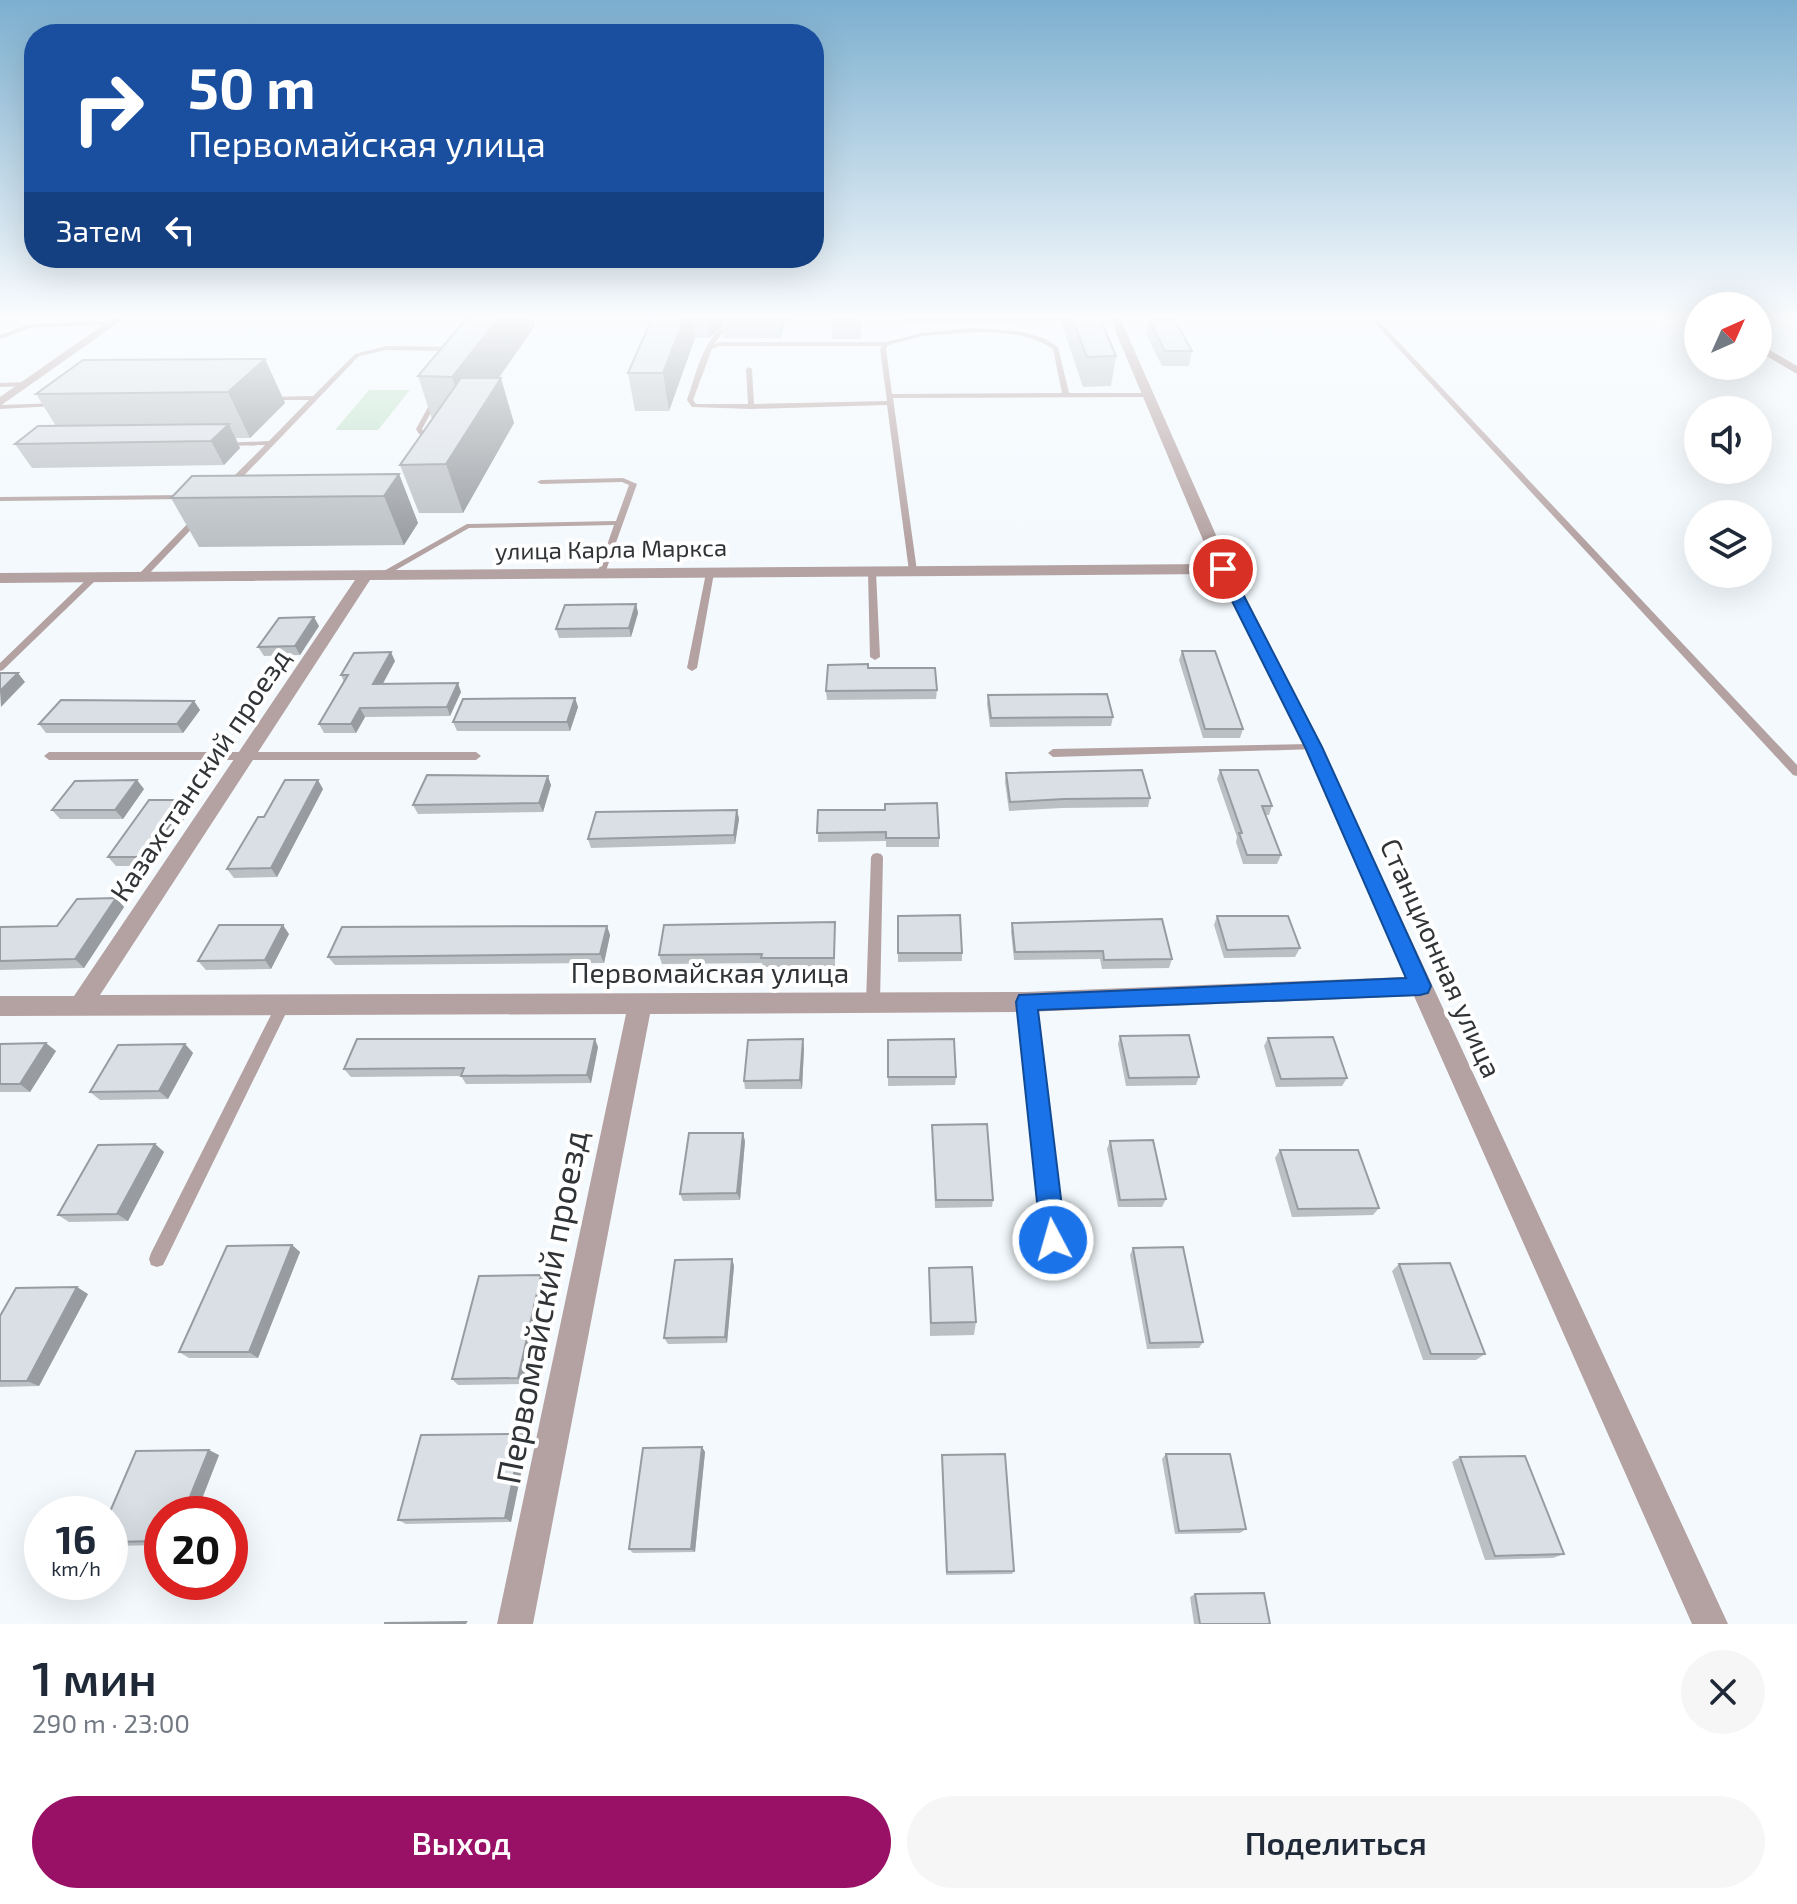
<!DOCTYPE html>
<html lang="ru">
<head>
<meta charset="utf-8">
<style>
  body { margin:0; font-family:"Exo 2",sans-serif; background:#f6f6f7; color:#1f2937; height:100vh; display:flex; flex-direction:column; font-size:30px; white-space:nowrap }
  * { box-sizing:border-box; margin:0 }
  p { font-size:26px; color:#747a83 }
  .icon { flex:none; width:44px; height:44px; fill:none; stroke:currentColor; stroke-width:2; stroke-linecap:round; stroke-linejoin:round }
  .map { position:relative; height:1624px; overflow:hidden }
  .details { display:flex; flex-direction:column; background:#fff; flex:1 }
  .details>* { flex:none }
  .hud { position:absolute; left:24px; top:24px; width:800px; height:244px; border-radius:32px; box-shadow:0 8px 32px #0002; background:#1a4fa0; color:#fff; overflow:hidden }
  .needle { width:52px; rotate:45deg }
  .fabs { position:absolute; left:1684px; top:292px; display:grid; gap:16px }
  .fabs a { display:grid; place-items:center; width:88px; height:88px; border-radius:50%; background:#fff; box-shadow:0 8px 32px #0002; font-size:40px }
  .speed { position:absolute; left:24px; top:1496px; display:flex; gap:16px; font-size:40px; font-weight:700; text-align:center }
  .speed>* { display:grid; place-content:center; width:104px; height:104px; border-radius:50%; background:#fff; box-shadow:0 8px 32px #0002; line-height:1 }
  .speed small { font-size:20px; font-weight:400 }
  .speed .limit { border:12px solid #d22; background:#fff; color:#111 }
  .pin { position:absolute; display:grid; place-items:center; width:68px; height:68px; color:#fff; margin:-34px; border:4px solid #fff; border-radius:50%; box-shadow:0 2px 8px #0007 }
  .me { position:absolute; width:88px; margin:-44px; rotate:354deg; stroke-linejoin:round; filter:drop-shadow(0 0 6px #0008) }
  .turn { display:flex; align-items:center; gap:28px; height:168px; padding:0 32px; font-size:36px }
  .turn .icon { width:104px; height:104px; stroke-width:2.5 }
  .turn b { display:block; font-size:56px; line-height:68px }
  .then { display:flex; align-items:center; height:76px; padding:0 32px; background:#0003; gap:16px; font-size:30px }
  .round { display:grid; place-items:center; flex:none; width:84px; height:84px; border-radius:42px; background:#f6f6f7 }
  .headline { display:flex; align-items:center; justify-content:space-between; height:136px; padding:0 32px }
  h1 { font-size:48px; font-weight:600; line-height:60px }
  .action { display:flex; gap:16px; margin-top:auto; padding:16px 32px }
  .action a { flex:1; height:92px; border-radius:48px; background:#981166; color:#fff; font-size:32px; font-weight:600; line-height:92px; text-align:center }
  .action a+a { background:#f6f6f7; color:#1f2937 }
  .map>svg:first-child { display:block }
  .green { fill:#bfe2ca }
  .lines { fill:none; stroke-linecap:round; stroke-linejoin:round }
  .service { fill:#b4a1a1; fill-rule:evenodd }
  .minor { fill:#b4a1a1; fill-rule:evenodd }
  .secondary { fill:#927777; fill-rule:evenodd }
  .wall { fill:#bbc0c4 }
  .shaded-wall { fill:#989ca0 }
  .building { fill:#d9dfe4; stroke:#989ca0; stroke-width:2 }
  .route { fill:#1a73e8; stroke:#114b97; stroke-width:2 }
  .labels { text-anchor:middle; stroke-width:8; stroke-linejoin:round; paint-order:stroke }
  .far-street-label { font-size:24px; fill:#313436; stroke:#fff }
  .street-label { font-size:28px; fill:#313436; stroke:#fff }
  .near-street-label { font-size:34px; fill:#313436; stroke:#fff }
</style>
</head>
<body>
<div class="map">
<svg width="1797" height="1624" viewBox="0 0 1797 1624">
  <rect width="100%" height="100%" fill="#f3f9fd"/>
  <path class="green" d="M369,390H410L378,430H335Z"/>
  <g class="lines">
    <path class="service" d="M780,318H805L769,323L766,321Z
      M1370,318H1376L1797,765V776L1793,775Z
      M736,320L739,322L738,323L725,330L714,344L719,342H885L923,333L974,328L1023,332L1044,338L1058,347L1069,393H1148L1151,395L1148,397L893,398L917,571L913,574L909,571L887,405L751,409L692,407L687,400C697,372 704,330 736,320ZM974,332C1002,332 1029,333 1053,349L1062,393L892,394L886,349L888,345L923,336ZM720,346H882L880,349L887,401L754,404L752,369L749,367L746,369L748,404H696L693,400L712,349Z
      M113,321L115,322V324L30,328L0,339V335L29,324Z
      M386,346L457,347L460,349L457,351L386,350L359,356L233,487H227V483L265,445L225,446L223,445V443L269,441L309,400H268L265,398L266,397L313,396L355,354Z
      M0,383L26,382L29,384L26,386L0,387Z
      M436,396L439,398L422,429L424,432L437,436L438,437L435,439L419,434L416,429L433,398Z
      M57,403V405L55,406L0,409V405Z
      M623,478L637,484L604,576H598L597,574L614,525L469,528L382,578H376L375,576L467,524L616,521L629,485L622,482L541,484L537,482L541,480Z
      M183,495H186V499L0,501V497Z
      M196,515L203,517L144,579H138V575Z
      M872,569L876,572L880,657L875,660L870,657L868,572Z
      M710,570L714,573L697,668L692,671L687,668L706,573Z
      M93,575L96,576V580L3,670L0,671V663L90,576Z
      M1313,744L1317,745L1318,747L1317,749L1053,757L1048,753L1053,749Z
      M49,752H476L481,756L476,760H49L44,756Z
      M877,853L881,854L883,857L880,1002L878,1006L873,1008L868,1006L866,1002L871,857L873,854Z
      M1026,996L1031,998L1033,1002L1061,1240L1059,1246L1053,1248L1047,1246L1045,1240L1019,1002L1021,998Z
      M283,999L288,1001L290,1005L163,1265L157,1267L151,1265L149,1259L151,1253L278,1001Z"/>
    <path class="minor" d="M113,318H125L0,406V397Z
      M1110,318H1120L1231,569L1322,747L1728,1624H1692L1414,996L1026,1012L650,1014L533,1624H497L626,1014L0,1016V996H74L355,580L0,583V573L1213,564ZM1218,574L1304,747L1405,977L1026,992L100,995L370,580Z"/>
    <path class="secondary" d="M1758,343L1797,366V374L1758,351Z"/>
  </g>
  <path class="wall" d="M467,318H533L535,326L499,378L514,423L463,513H419L400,465L432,419L418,376Z
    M652,318H780V325V318L784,325L781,338H723L722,327L709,338H695L669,411H635L628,373Z
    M831,318H861V339H832Z
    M903,318H1100L1116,356L1111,386L1083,387L1061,322L904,324Z
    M1149,320L1192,351L1189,366H1162L1146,334Z
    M265,359L285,403L250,438H236L240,448L224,465L32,468L15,444L56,426L36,394Z
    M399,474L418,523L404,545L199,547L171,498Z
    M636,604L638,613L631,637L559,638L556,629Z
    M319,626L300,655L264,656L258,647Z
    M1182,651L1243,729L1240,738H1203L1179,660Z
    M395,661L382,684L461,692L450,716L365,717L356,733H324L319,724L344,682L341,675Z
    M937,690L936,699L827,700L826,691Z
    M988,695L1113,717L1111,726L990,727L987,704Z
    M575,698L578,707L570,731H457L453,722Z
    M194,701L200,710L183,733H46L39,724Z
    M1220,770L1272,806L1269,815H1266L1281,855L1277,864H1243L1236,842L1237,837L1217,779Z
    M1006,773L1150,798L1148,807L1062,808L1009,811L1005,782Z
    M551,785L543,812L418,814L413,805Z
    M144,789L123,819H60L52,810Z
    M323,789L277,877L234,878L227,869L264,817Z
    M191,809L153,866H116L108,857Z
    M737,810L739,819L735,844L591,848L588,839Z
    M818,810L939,838V847H886V841L818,842Z
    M116,898L124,907L84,968L0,970V927L57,926Z
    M898,916L962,953V961L898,962Z
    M1217,916L1300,948L1295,957L1224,958L1214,925Z
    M835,922V966L763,967L762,963L662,964L659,955Z
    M1012,923L1172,959L1169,968L1102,969L1100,959L1014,960L1011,932Z
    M607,926L610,935L604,963L335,965L328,957Z
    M289,934L271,969L206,970L198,961Z
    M1120,1036L1199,1077L1196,1085L1126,1086L1118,1044Z
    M1268,1038L1347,1078L1342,1086L1276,1087L1264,1046Z
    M888,1040L956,1077L955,1085L888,1086Z
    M0,1044L56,1051L30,1092H0Z
    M185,1044L193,1053L168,1099L100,1100L90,1092Z
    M598,1047L591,1083L466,1084L461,1076L351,1077L344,1069Z
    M804,1048L802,1089H745L744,1081Z
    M932,1125L993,1200L992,1207L935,1208Z
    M745,1141L740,1200L683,1201L680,1194Z
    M1110,1141L1166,1199L1162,1207H1118L1107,1149Z
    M155,1144L164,1152L128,1221L69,1222L58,1215Z
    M1280,1150L1379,1208L1373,1215L1292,1217L1275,1158Z
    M292,1245L300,1252L258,1358H189L179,1352Z
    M1133,1248L1203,1342L1199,1348L1147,1349L1130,1255Z
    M732,1259L734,1266L727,1343L668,1344L664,1338Z
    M1399,1264L1485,1354L1476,1360H1423L1392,1271Z
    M929,1268L976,1322L974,1335L930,1336Z
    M546,1282L523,1384L458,1385L452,1379Z
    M88,1294L39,1386L0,1387V1316Z
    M522,1434L528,1439L511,1522L406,1524L398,1520Z
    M702,1447L705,1452L695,1552L633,1553L629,1549Z
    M1166,1454L1246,1529L1240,1533L1175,1534L1162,1459Z
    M219,1455L196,1514H162V1545L110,1546V1514Z
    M942,1455L1014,1571L1012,1574L946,1575Z
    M1460,1457L1564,1554L1553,1558L1485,1560L1452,1462Z
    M1195,1594L1270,1624H1194L1190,1597Z"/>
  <path class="shaded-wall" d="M499,318H533L535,326L467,422L452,377Z
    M684,318H692L695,338L669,411L663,373Z
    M707,318H721L722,327L709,338Z
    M780,318H783L784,325L781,338Z
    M265,359L285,403L250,438L228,392Z
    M501,378L514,423L463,513L446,464Z
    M229,424L240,448L224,465L211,441Z
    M399,474L418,523L404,545L384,496Z
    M636,604L638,613L631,637L629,628Z
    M314,617L319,626L300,655L295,646Z
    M391,652L395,661L378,693L373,684Z
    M18,673L25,682L1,707L0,691Z
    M458,683L461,692L450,716L447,707Z
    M575,698L578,707L570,731L567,722Z
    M194,701L200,710L183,733L177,724Z
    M360,708L365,717L356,733L351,724Z
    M548,776L551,785L543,812L539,803Z
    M137,780L144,789L123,819L115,810Z
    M318,780L323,789L277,877L271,868Z
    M184,800L191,809L153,866L146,857Z
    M737,810L739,819L735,844L734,835Z
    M116,898L124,907L84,968L75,959Z
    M283,925L289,934L271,969L265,960Z
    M607,926L610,935L604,963L600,954Z
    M595,1039L598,1047L591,1083L587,1075Z
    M803,1039L804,1048L802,1089L800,1080Z
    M46,1043L56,1051L30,1092L20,1084Z
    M185,1044L193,1053L168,1099L159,1091Z
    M743,1133L745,1141L740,1200L737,1193Z
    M155,1144L164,1152L128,1221L117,1214Z
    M292,1245L300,1252L258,1358L249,1352Z
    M732,1259L734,1266L727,1343L725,1337Z
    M541,1275L546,1282L523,1384L518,1378Z
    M77,1287L88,1294L39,1386L27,1381Z
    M522,1434L528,1439L511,1522L505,1518Z
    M702,1447L705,1452L695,1552L691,1549Z
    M209,1450L219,1455L196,1514H183Z"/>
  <path class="building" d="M467,318H499L452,377L418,376Z
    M652,318H684L663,373H628Z
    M1072,318H1100L1116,356L1087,357Z
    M1149,320H1175L1192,351H1165Z
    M265,359L228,392L36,394L83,360Z
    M461,378H501L446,464L400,465Z
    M229,424L211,441L15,444L38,426Z
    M399,474L384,496L171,498L192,476Z
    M636,604L629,628L556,629L565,605Z
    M314,617L295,646L258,647L279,618Z
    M1182,651H1215L1243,729H1205Z
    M391,652L373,684L458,683L447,707L360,708L351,724H319L348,675H341L354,653Z
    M868,664V668H935L937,690L826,691L828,665Z
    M0,673H18L0,691Z
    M1107,694L1113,717L991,718L988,695Z
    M575,698L567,722H453L463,699Z
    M61,700L194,701L177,724H39Z
    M1142,770L1150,798L1064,799L1010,802L1006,773Z
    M1220,770H1258L1272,806H1262L1281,855H1247L1239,833H1242Z
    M427,775L548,776L539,803L413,805Z
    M137,780L115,810H52L75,781Z
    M285,780H318L271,868L227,869L258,817H264Z
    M149,800H184L146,857H108Z
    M937,803L939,838H886V832L817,833L818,810H885V804Z
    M737,810L734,835L588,839L596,812Z
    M116,898L75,959L0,961V927L57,926L77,899Z
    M960,915L962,953H898V916Z
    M1217,916H1288L1300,948L1227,950Z
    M1162,919L1172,959L1104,960L1103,951L1015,952L1012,923Z
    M835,922L834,958H761L762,954L659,955L664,925Z
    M219,925H283L265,960L198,961Z
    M607,926L600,954L328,957L342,927Z
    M1189,1035L1199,1077L1129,1078L1120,1036Z
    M1333,1037L1347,1078L1281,1079L1268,1038Z
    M357,1039H595L587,1075L461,1076L464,1068L344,1069Z
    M803,1039L800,1080L744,1081L748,1040Z
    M954,1039L956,1077H888V1040Z
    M46,1043L20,1084H0V1044Z
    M185,1044L159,1091L90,1092L118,1045Z
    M987,1124L993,1200H936L932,1125Z
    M689,1133H743L737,1193L680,1194Z
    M1153,1140L1166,1199L1120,1200L1110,1141Z
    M155,1144L117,1214L58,1215L98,1145Z
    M1280,1150H1358L1379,1208L1298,1209Z
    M292,1245L249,1352H179L227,1246Z
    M1183,1247L1203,1342L1150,1343L1133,1248Z
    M732,1259L725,1337L664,1338L675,1260Z
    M1450,1263L1485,1354H1431L1399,1264Z
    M972,1267L976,1322L931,1323L929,1268Z
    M541,1275L518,1378L452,1379L479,1276Z
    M77,1287L27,1381H0V1316L16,1288Z
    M522,1434L505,1518L398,1520L421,1435Z
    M702,1447L691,1549H629L643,1448Z
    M209,1450L183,1514H162V1541L110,1542V1514H109L136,1451Z
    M1005,1454L1014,1571L947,1572L942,1455Z
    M1166,1454H1230L1246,1529L1179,1531Z
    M1525,1456L1564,1554L1495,1556L1460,1457Z
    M1264,1593L1270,1624H1200L1195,1594Z
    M466,1622L465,1624H385V1623Z"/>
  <linearGradient id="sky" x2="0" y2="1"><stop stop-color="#7cafcf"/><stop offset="0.58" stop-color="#fafcfe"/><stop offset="1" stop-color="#fafcfe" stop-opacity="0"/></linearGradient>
  <rect width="1797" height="546" fill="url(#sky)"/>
  <path class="route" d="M1223,564L1230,569L1322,747L1431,986L1428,993L1420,995L1038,1010L1066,1240L1063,1250L1053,1253L1044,1250L1041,1240L1016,1002L1019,995L1406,978L1305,747L1216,569Z"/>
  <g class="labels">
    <g class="far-street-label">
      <text transform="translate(611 550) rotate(-1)" y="8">улица Карла Маркса</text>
    </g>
    <g class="street-label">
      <text transform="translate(200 775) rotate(-56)" y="10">Казахстанский проезд</text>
      <text transform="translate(1441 958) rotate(66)" y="10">Станционная улица</text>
      <text x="710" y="983">Первомайская улица</text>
    </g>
    <g class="near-street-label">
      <text transform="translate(542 1307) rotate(-79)" y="12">Первомайский проезд</text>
    </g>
  </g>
</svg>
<div class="fabs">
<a><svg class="needle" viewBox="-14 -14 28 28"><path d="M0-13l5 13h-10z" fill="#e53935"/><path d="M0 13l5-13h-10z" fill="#747a83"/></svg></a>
<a><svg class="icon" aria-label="sound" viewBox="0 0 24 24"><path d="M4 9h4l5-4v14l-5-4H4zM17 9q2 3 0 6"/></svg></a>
<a><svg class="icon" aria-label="layers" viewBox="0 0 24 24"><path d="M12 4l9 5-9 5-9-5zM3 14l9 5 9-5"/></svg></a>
</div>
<div class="speed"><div>16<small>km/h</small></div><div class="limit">20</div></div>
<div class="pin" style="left:1223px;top:569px;background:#d93025"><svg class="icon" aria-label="arrive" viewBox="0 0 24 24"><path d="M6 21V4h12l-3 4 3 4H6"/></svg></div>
<svg class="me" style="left:1053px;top:1240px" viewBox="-20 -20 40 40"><circle r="17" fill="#1a73e8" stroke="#fff" stroke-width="3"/><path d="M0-11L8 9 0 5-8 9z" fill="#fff"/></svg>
<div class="hud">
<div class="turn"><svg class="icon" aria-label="right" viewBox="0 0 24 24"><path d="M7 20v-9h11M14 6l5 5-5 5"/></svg><div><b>50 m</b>Первомайская улица</div></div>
<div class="then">Затем<svg class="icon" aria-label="left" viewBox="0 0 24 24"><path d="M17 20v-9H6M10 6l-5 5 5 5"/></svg></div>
</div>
</div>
<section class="details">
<div class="headline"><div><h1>1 мин</h1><p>290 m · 23:00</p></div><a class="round"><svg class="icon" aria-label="close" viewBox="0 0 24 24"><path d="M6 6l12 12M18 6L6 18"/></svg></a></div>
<div class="action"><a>Выход</a><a>Поделиться</a></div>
</section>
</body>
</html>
